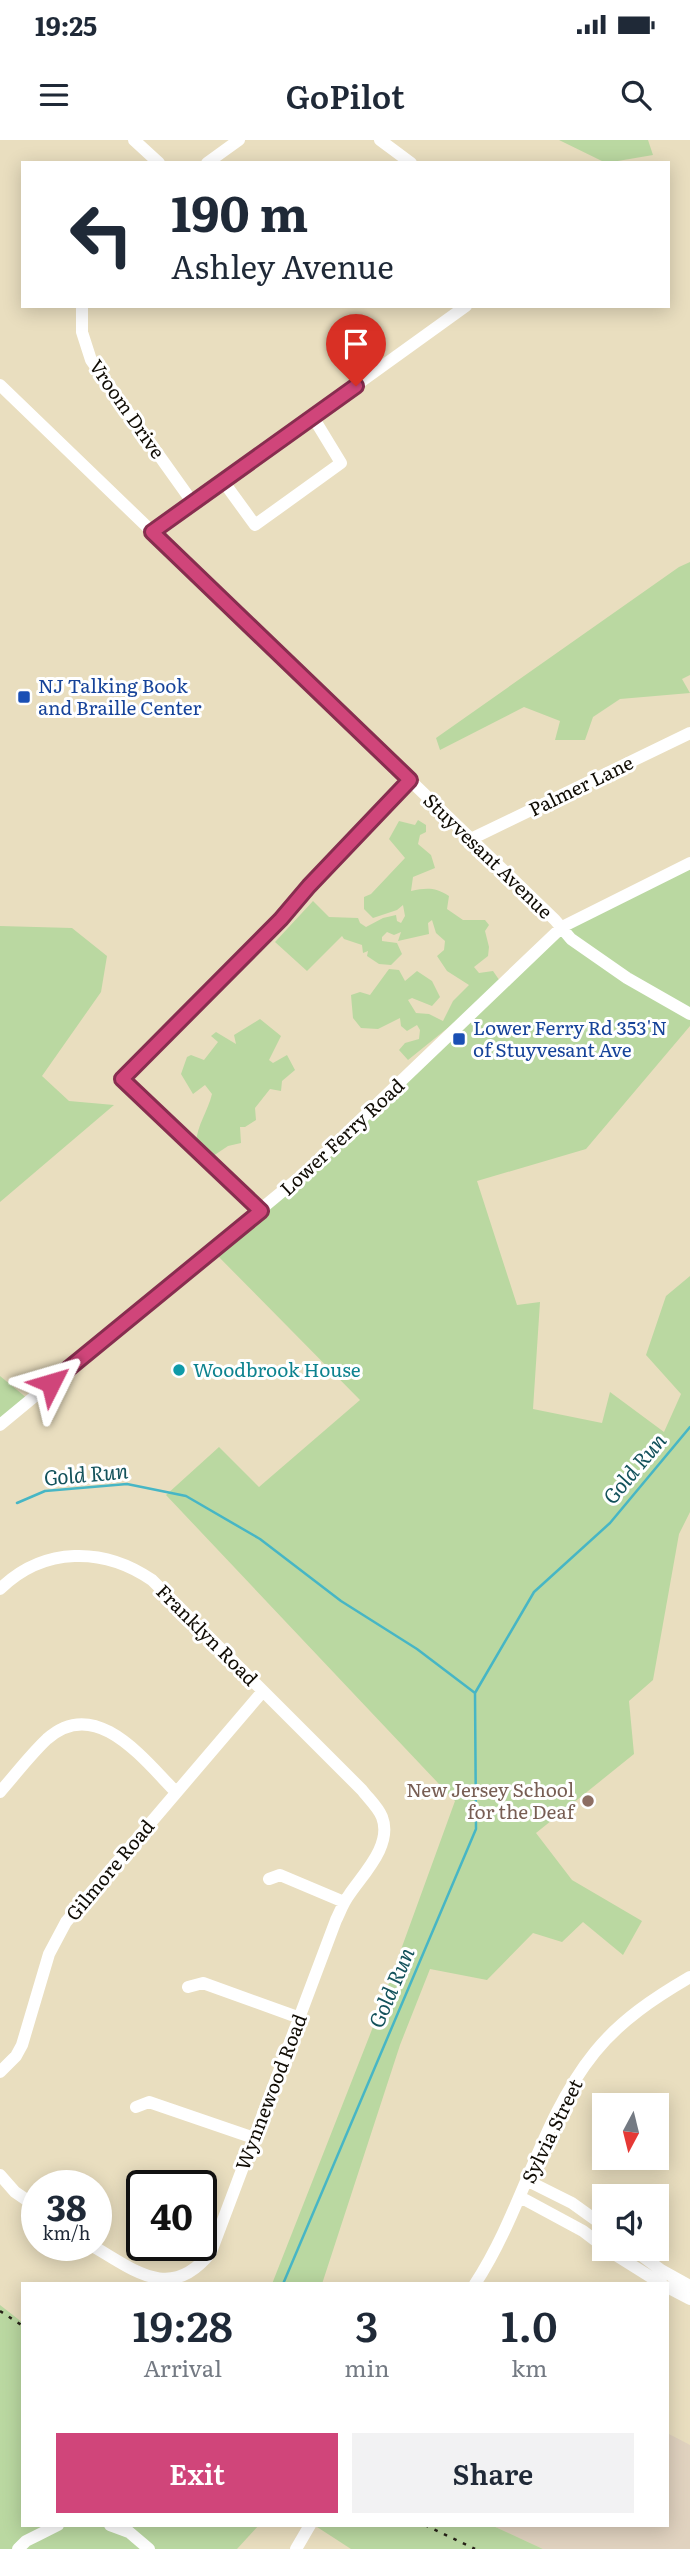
<!DOCTYPE html>
<html lang="en">
<head>
<meta charset="utf-8">
<style>
  body { margin:0; font-family:Literata,serif; background:#f2f2f3; color:#1f2937; height:100vh; display:flex; flex-direction:column; font-size:26px; white-space:nowrap }
  * { box-sizing:border-box; margin:0 }
  p { font-size:23px; color:#747a83 }
  .icon { flex:none; width:38px; height:38px; fill:none; stroke:currentColor; stroke-width:2; stroke-linecap:round; stroke-linejoin:round }
  .map { position:relative; flex:1; overflow:hidden }
  .details { position:absolute; left:21px; top:2142px; width:648px; height:245px; display:flex; flex-direction:column; background:#fff; border-radius:0px; box-shadow:0 4px 18px #0003 }
  .details>* { flex:none }
  .banner { position:absolute; left:21px; top:21px; width:649px; height:147px; border-radius:0px; box-shadow:0 4px 18px #0003; background:#fff; color:#1f2937; overflow:hidden }
  .needle { width:46px; rotate:187deg }
  .fabs { position:absolute; left:592px; top:1953px; display:grid; gap:14px }
  .fabs a { display:grid; place-items:center; width:77px; height:77px; border-radius:0px; background:#fff; box-shadow:0 4px 18px #0003; font-size:35px }
  .speed { position:absolute; left:21px; top:2030px; display:flex; gap:14px; font-size:35px; font-weight:700; text-align:center }
  .speed>* { display:grid; place-content:center; width:91px; height:91px; border-radius:50%; background:#fff; box-shadow:0 4px 18px #0003; line-height:1 }
  .speed small { font-size:18px; font-weight:400 }
  .speed .limit { border:4px solid #111; border-radius:10px; background:#fff; color:#111 }
  .pin { position:absolute; display:grid; place-items:center; width:60px; height:60px; color:#fff; margin:-72px -30px; border-radius:50% 50% 50% 0; rotate:-45deg; box-shadow:0 0 7px #0007 }
  .pin .icon { rotate:45deg }
  .me { position:absolute; width:77px; margin:-38px; rotate:50deg; stroke-linejoin:round; filter:drop-shadow(0 0 5px #0008) }
  .turn { display:flex; align-items:center; gap:24px; height:147px; padding:0 35px; font-size:32px }
  .turn .icon { width:91px; height:91px; stroke-width:2.5 }
  .turn b { display:block; font-size:49px; line-height:60px }
  .eta { display:flex; justify-content:space-evenly; align-items:center; height:119px; text-align:center }
  .eta b { font-size:42px; font-weight:600; line-height:49px }
  .cta { display:flex; gap:14px; margin-top:auto; padding:14px 35px }
  .cta a { flex:1; height:80px; border-radius:0px; background:#d0457a; color:#fff; font-size:28px; font-weight:600; line-height:80px; text-align:center }
  .cta a+a { background:#f2f2f3; color:#1f2937 }
  .status { display:flex; justify-content:space-between; align-items:center; height:49px; padding:0 35px; background:#fff; direction:ltr }
  .status svg { height:19px; fill:currentColor }
  header { display:flex; justify-content:space-between; align-items:center; height:91px; padding:0 35px; background:#fff; font-size:32px; font-weight:600 }
  .map>svg:first-child { display:block }
  .industrial { fill:#e0d2bf }
  .green { fill:#bad8a1 }
  .lines { fill:none; stroke-linecap:round; stroke-linejoin:round }
  .stream { stroke:#47b6c5; stroke-width:2.5 }
  .minor { stroke:#fff; stroke-width:12 }
  .rail { stroke:#282319; stroke-width:2.5; stroke-dasharray:3.5 7; stroke-linecap:butt }
  .route-casing { stroke:#872d4f; stroke-width:18 }
  .route { stroke:#d0457a; stroke-width:12 }
  .transit-dot { fill:#1a4fb4; stroke:#fff; stroke-width:2.5 }
  .culture-dot { fill:#0f9aa8; stroke:#fff; stroke-width:2.5 }
  .education-dot { fill:#8d6e63; stroke:#fff; stroke-width:2.5 }
  .labels { text-anchor:middle; stroke-width:6; stroke-linejoin:round; paint-order:stroke }
  .street-label { font-size:19px; fill:#100c04; stroke:#fff }
  .transit-label { font-size:19px; fill:#164399; stroke:#fff; text-anchor:start }
  .culture-label { font-size:19px; fill:#0d838f; stroke:#fff; text-anchor:start }
  .education-label { font-size:19px; fill:#785e54; stroke:#fff; text-anchor:end }
  .water-label { font-size:21px; font-style:italic; fill:#13525b; stroke:#fff }
</style>
</head>
<body>
<div class="status"><b>19:25</b><svg viewBox="0 0 49 12"><path d="M0 12V9h3v3zM5 12V6h3v6zM10 12V3h3v9zM15 12V0h3v12zM26 1h20v11H26zM47 4h2v5h-2z"/></svg></div>
<header><svg class="icon" aria-label="menu" viewBox="0 0 24 24"><path d="M4 6h16M4 12h16M4 18h16"/></svg>GoPilot<svg class="icon" aria-label="search" viewBox="0 0 24 24"><circle cx="10" cy="10" r="6"/><path d="M15 15l6 6"/></svg></header>
<div class="map">
<svg width="690" height="2409" viewBox="0 0 690 2409">
  <rect width="100%" height="100%" fill="#e9debf"/>
  <path class="industrial" d="M667,2293L690,2305V2409H543L491,2385H667Z"/>
  <path class="green" d="M559,0H648L653,15L606,23Z
    M690,422V535L682,539L690,553L620,559L593,577L585,600H555L560,581L524,567L440,610L436,598L679,427Z
    M418,680L426,685V692L420,695L418,704L431,715L435,728L413,737L411,751C427,748 434,747 449,756L447,769L463,780H485L489,785L485,791L489,807L488,816L474,827L479,833L493,831L502,844L408,920L399,910L405,903L419,899L420,890L417,885L407,891L401,886L400,878L378,889L361,888L353,878L351,855L360,852L370,855L389,829L399,830L405,841L417,831L432,841L440,857L432,866L412,858L408,860L416,873L429,874L443,881L453,861L469,845L447,831L437,816L444,810L445,801L436,793L432,780L428,783L429,794L398,801L401,792L394,795L387,792L382,797V801L397,803L402,814L391,825L379,824L367,816L368,811L363,813L362,805L344,799L342,796L307,831L275,802L313,761L329,777L358,778L360,783L366,787L383,778L396,775L397,781L401,783L405,776L403,765L397,770L373,778L364,769V757L371,754L405,718L389,699L399,681L415,685Z
    M690,722V886L586,1009L477,1041L517,1165L540,1162L533,1269L602,1283L610,1252L664,1292L681,1254L646,1215L666,1156L690,1136V1372L679,1394L653,1540L629,1561L634,1614L536,1693L572,1740L642,1781L623,1815L583,1782L562,1802L533,1793L487,1840L430,1829L400,1905L322,2144H272L371,1892L455,1661L166,1355L219,1307L259,1347L360,1260L212,1110L572,786Z
    M0,786L72,788L107,816L101,852L42,936L69,961L114,965L0,1062Z
    M260,879L281,896L269,920L273,923L287,915L295,930L282,941L281,951L270,949L255,968L256,980L245,987H240L241,1003L228,1006L213,1016L196,1003C197,985 208,971 212,954L205,945L193,954L181,934L187,917L191,915L204,920L218,902L211,896L216,892L236,904L234,895Z
    M0,1236L28,1259L0,1284Z
    M0,2165L23,2183V2385H259L237,2409H0Z
    M314,2385H491L543,2409H351Z"/>
  <g class="lines">
    <path class="stream" d="M17,1363L45,1351L127,1344L186,1356L260,1399L341,1461L417,1509L475,1553
      M283,2144L476,1689L475,1553L534,1452L610,1383L690,1287"/>
    <path class="minor" d="M134,0L159,23
      M380,0L411,23
      M207,23L239,0
      M82,166V192L91,220L193,363
      M0,245L555,780L571,799L627,838L690,874
      M223,341L255,385L341,323L313,277
      M152,392L466,166
      M471,699L690,593
      M261,1071L122,939L281,779L309,746L410,640
      M0,1285L307,1031L562,787L690,723
      M0,1449C44,1406 104,1407 152,1440L362,1650C368,1658 378,1667 382,1677C393,1705 363,1734 349,1755C343,1763 340,1772 336,1780L211,2112C171,2163 134,2130 91,2105
      M0,1652C15,1635 30,1615 47,1599C96,1555 144,1620 176,1652
      M269,1739L280,1735L344,1762
      M188,1847L203,1843L300,1878
      M0,1932L16,1916L22,1905L49,1814L66,1782L263,1551
      M136,1967L149,1962L254,1998
      M0,2035L15,2052L37,2067
      M528,2041L572,2063L604,2086
      M520,2057L583,2091L604,2107
      M606,2109L662,2144
      M633,2109L661,2130L690,2146
      M475,2144C523,2071 540,1980 595,1912C621,1880 654,1858 690,1837
      M667,2147L690,2159
      M110,2385L129,2392L149,2409
      M18,2409L26,2401L58,2385
      M296,2409L310,2385"/>
    <path class="rail" d="M0,2171L23,2186
      M425,2385L475,2409"/>
  </g>
  <g class="lines">
    <g class="route-casing">
      <path id="route" d="M51,1243L261,1071L122,939L281,779L309,746L410,640L152,392L356,246"/>
    </g>
    <use href="#route" class="route"/>
  </g>
  <g class="transit-dot">
    <rect x="17" y="550" width="14" height="14" rx="3.5"/>
    <rect x="452" y="892" width="14" height="14" rx="3.5"/>
  </g>
  <circle class="culture-dot" cx="179" cy="1230" r="7"/>
  <circle class="education-dot" cx="588" cy="1661" r="7"/>
  <g class="labels">
    <g class="street-label">
      <text transform="translate(127 269) rotate(55)" y="7">Vroom Drive</text>
      <text transform="translate(581 646) rotate(-26)" y="7">Palmer Lane</text>
      <text transform="translate(488 716) rotate(44)" y="7">Stuyvesant Avenue</text>
      <text transform="translate(342 997) rotate(-43)" y="7">Lower Ferry Road</text>
      <text transform="translate(207 1495) rotate(45)" y="7">Franklyn Road</text>
      <text transform="translate(110 1730) rotate(-50)" y="7">Gilmore Road</text>
      <text transform="translate(271 1952) rotate(-69)" y="7">Wynnewood Road</text>
      <text transform="translate(552 1991) rotate(-64)" y="7">Sylvia Street</text>
    </g>
    <g class="transit-label">
      <text x="38" y="553">NJ Talking Book<tspan x="38" dy="22">and Braille Center</tspan></text>
      <text x="473" y="895">Lower Ferry Rd 353'N<tspan x="473" dy="22">of Stuyvesant Ave</tspan></text>
    </g>
    <g class="culture-label">
      <text x="193" y="1237">Woodbrook House</text>
    </g>
    <g class="education-label">
      <text x="574" y="1657">New Jersey School<tspan x="574" dy="22">for the Deaf</tspan></text>
    </g>
    <g class="water-label">
      <text transform="translate(635 1329) rotate(-50)" y="7">Gold Run</text>
      <text transform="translate(86 1335) rotate(-5)" y="7">Gold Run</text>
      <text transform="translate(392 1848) rotate(-67)" y="7">Gold Run</text>
    </g>
  </g>
</svg>
<div class="fabs">
<a><svg class="needle" viewBox="-14 -14 28 28"><path d="M0-13l5 13h-10z" fill="#e53935"/><path d="M0 13l5-13h-10z" fill="#747a83"/></svg></a>
<a><svg class="icon" aria-label="sound" viewBox="0 0 24 24"><path d="M4 9h4l5-4v14l-5-4H4zM17 9q2 3 0 6"/></svg></a>
</div>
<div class="speed"><div>38<small>km/h</small></div><div class="limit">40</div></div>
<div class="pin" style="left:356px;top:246px;background:#d93025"><svg class="icon" aria-label="arrive" viewBox="0 0 24 24"><path d="M6 21V4h12l-3 4 3 4H6"/></svg></div>
<svg class="me" style="left:51px;top:1243px" viewBox="-20 -20 40 40"><path d="M0-17L14 15 0 8-14 15z" fill="#d0457a" stroke="#fff" stroke-width="4"/></svg>
<div class="banner">
<div class="turn"><svg class="icon" aria-label="left" viewBox="0 0 24 24"><path d="M17 20v-9H6M10 6l-5 5 5 5"/></svg><div><b>190 m</b>Ashley Avenue</div></div>
</div>
<section class="details">
<div class="eta">
<div><b>19:28</b><p>Arrival</p></div>
<div><b>3</b><p>min</p></div>
<div><b>1.0</b><p>km</p></div>
</div>
<div class="cta"><a>Exit</a><a>Share</a></div>
</section>
</div>
</body>
</html>
